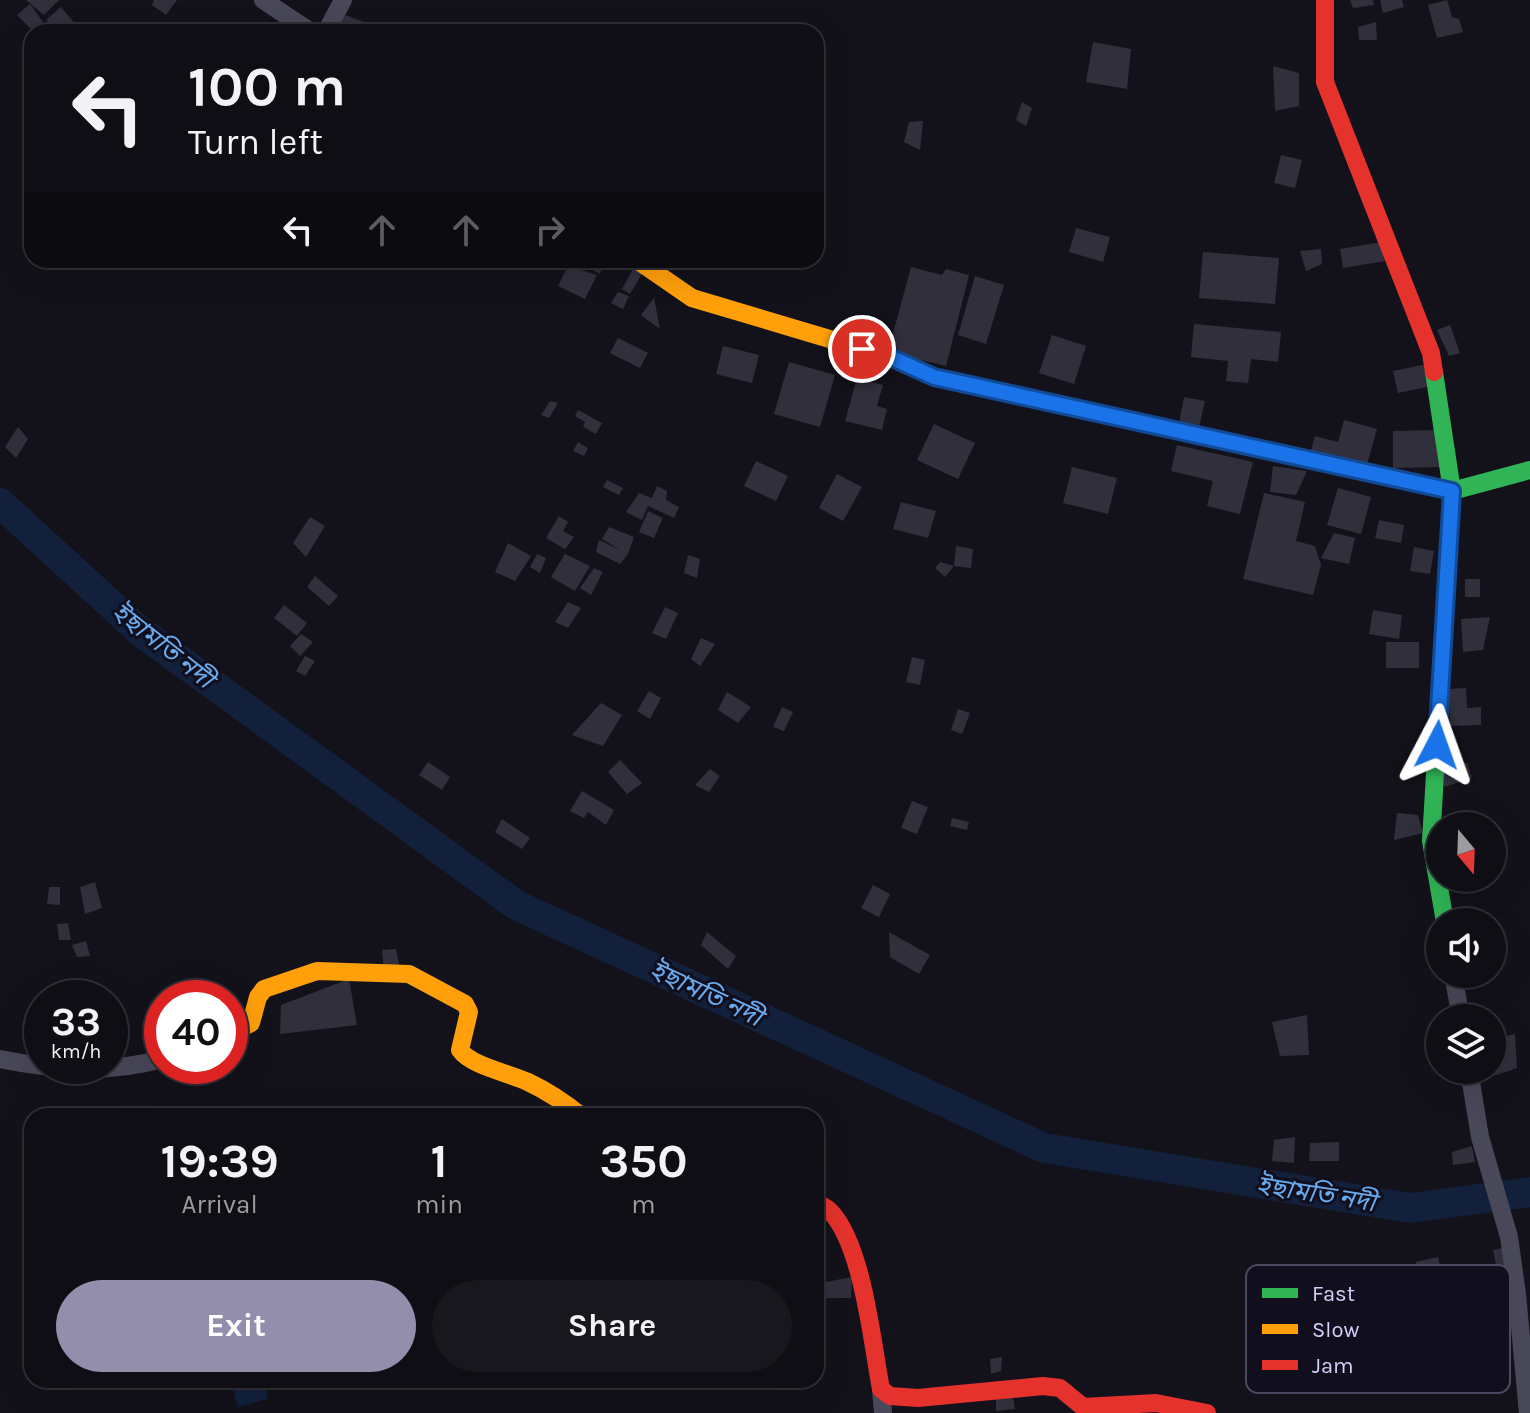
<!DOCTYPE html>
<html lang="en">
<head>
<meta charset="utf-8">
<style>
  body { margin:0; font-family:Karla,"Noto Sans Bengali",sans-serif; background:#17171d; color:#f1f3f6; height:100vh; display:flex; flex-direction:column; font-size:30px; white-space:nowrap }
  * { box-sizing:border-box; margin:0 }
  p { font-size:26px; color:#9b9ca0 }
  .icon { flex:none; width:44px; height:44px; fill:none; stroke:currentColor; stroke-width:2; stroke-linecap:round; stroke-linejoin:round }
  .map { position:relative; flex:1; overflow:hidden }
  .panel { position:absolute; left:24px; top:1108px; width:800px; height:280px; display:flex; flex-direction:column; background:#0e0e14; border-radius:24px; box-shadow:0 8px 32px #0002,0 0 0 2px #2e2e34 }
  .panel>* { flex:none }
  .hud { position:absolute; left:24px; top:24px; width:800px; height:244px; border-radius:24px; box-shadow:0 8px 32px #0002,0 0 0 2px #2e2e34; background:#0e0e14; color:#f1f3f6; overflow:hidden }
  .needle { width:52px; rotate:161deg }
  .controls { position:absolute; left:1426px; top:812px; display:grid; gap:16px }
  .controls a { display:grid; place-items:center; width:80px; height:80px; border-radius:50%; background:#0e0e14; box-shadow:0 8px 32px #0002,0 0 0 2px #2e2e34; font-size:40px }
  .speed { position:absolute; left:24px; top:980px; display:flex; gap:16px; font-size:40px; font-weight:700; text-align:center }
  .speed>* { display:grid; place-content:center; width:104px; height:104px; border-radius:50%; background:#0e0e14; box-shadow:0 8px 32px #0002,0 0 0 2px #2e2e34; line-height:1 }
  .speed small { font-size:20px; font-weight:400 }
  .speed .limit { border:12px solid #d22; background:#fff; color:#111 }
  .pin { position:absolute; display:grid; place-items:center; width:68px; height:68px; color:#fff; margin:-34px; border:4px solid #fff; border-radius:50%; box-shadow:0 2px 8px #0007 }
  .me { position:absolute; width:88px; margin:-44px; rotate:4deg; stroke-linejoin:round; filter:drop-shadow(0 0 6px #0008) }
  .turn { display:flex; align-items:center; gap:28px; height:168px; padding:0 32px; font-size:36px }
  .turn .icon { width:104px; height:104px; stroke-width:2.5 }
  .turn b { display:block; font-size:56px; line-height:68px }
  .lanes { display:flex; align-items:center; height:76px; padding:0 32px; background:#0003; justify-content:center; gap:40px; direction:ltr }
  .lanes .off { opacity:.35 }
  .eta { display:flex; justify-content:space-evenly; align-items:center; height:136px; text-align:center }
  .eta b { font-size:48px; font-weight:700; line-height:56px }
  .action { display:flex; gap:16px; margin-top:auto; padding:16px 32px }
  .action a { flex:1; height:92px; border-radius:48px; background:#928eac; color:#fff; font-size:32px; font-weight:700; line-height:92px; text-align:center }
  .action a+a { background:#17171d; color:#f1f3f6 }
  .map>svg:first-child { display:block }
  .water { fill:#12203b }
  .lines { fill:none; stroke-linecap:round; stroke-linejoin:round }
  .river { stroke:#12203b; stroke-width:30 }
  .building { fill:#312f3c }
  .street { stroke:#494859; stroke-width:18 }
  .fast { stroke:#30b455; stroke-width:18 }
  .slow { stroke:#ff9f0a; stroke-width:18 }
  .jam { stroke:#e5322d; stroke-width:18 }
  .route-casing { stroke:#114b97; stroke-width:20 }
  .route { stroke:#1a73e8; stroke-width:14 }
  .labels { text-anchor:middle; stroke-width:6; stroke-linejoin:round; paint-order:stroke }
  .water-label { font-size:26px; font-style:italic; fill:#69abee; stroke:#110e1d }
  .key { fill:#110e1d; stroke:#4c485f; stroke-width:2 }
  .key-label { font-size:22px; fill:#d6d0fa }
</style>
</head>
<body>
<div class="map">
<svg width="1530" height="1413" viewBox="0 0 1530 1413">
  <rect width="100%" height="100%" fill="#13121a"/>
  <path class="water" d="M230,1380H263L268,1399L238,1407Z"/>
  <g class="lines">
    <path class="river" d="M0,503L141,632L516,905L1044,1148L1410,1208L1530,1192"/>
  </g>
  <path class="building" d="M26,0H59L44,15Z
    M154,0H177L166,15L152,5Z
    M1350,0H1373L1374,5L1353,8Z
    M1380,0H1402L1404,7L1383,13Z
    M1447,0L1452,17L1459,19L1463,32L1437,38L1428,5Z
    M30,4L46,26L42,32H34L17,15Z
    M61,7L82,32H57L46,20Z
    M345,15L378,27L375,32H337Z
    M1376,22L1377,40H1359L1358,27Z
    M395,24L411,32H390Z
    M1093,42L1131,49L1127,89L1086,82Z
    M1273,66L1299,73V106L1275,111Z
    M1022,102L1032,108L1026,126L1016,120Z
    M923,121L920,150L904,142L909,122Z
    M1281,155L1302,160L1295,188L1274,183Z
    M1076,228L1110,237L1103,262L1069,252Z
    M1382,242L1385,261L1343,268L1340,249Z
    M1321,249L1322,264L1306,271L1300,251Z
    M1203,252L1279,258L1275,304L1199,298Z
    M97,260H118L109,270Z
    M584,260H604L600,274L582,264Z
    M568,266L597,275L585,299L558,286Z
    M634,267L643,272L630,294L622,289Z
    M911,267L942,275L946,269L969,275L946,366L888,352Z
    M975,276L1004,285L986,344L958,335Z
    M618,292L629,296L623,309L611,303Z
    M654,298L660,329L641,315Z
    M1194,324L1281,332L1278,362L1251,359L1248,383L1226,381L1228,361L1191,357Z
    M1450,325L1460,353L1449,356L1437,330Z
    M1052,335L1086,346L1074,384L1039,373Z
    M618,338L648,353L640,368L610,353Z
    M723,346L759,355L752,383L716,374Z
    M789,362L835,375L820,427L774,414Z
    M1427,364L1432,386L1398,393L1393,371Z
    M857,378L883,385L877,406L887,409L882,430L845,421Z
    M1184,397L1205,401L1199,427L1179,423Z
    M550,401L558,403L549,418L541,415Z
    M578,410L602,423L596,434L583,427L585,422L575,416Z
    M1344,420L1377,429L1366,468L1310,454L1315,436L1338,442Z
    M934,424L975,443L958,479L917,460Z
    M18,427L28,439L16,458L5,447Z
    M1439,430L1440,467L1393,468V431Z
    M578,442L588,448L584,456L573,451Z
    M1177,445L1253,462L1240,514L1207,506L1213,481L1171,471Z
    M756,461L788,476L776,501L744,486Z
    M1273,466L1307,471L1296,495L1270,492Z
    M1072,467L1117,478L1108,514L1063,503Z
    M837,474L862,487L843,521L819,508Z
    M607,480L623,488L619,495L603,487Z
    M657,486L667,491L666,500L679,507L674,518L648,506L642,520L626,512L639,493L652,498Z
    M1338,488L1371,497L1361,534L1327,525Z
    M1264,493L1305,502L1296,541L1315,546L1321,565L1313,595L1243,579Z
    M901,502L936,511L928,538L893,529Z
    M648,511L663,518L654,538L639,532Z
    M559,516L568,522L563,531L574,537L565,549L546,538Z
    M310,517L325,526L306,557L293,543Z
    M1379,520L1404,525L1401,543L1375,538Z
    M609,527L634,537L628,554L620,564L596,552L599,540L620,550L602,539Z
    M1334,533L1355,538L1349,564L1321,558Z
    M508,543L531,556L515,581L495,572Z
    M956,546L973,549L971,568L954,566Z
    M1414,547L1434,551L1430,574L1410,571Z
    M537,554L546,558L540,573L530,567Z
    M565,554L590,566L575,591L551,577Z
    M688,555L700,559L697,578L684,573Z
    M940,562L954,566L945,577L935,568Z
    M594,568L603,572L591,595L580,588Z
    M315,576L338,596L329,606L307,587Z
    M1465,579H1480V597H1465Z
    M568,602L581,608L568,628L555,622Z
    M284,605L307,623L297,636L274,618Z
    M665,607L678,613L666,639L652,633Z
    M1373,610L1402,615L1399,639L1369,634Z
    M1490,617L1483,650L1463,652L1461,619Z
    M301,634L313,642L300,656L290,646Z
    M701,638L715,644L700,666L691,659Z
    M1386,642H1419V668H1386Z
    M305,656L315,661L305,676L296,671Z
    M912,657L925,660L920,685L906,682Z
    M1466,688L1467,708L1481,707V725L1450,726L1448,689Z
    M649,691L661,698L650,719L637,711Z
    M727,692L751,707L738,723L718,710Z
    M601,703L622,715L603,746L572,735Z
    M782,707L793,712L784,731L773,727Z
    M958,709L970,713L962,734L951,730Z
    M620,760L642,783L627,794L608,772Z
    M428,762L450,777L442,790L419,775Z
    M1467,762L1472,778L1444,787V769Z
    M710,769L720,776L709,792L695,785Z
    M582,791L614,810L606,825L588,812L584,818L570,811Z
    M912,801L928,807L917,834L901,828Z
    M1397,813L1418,815L1423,833L1394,840Z
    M952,818L969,822L967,830L950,826Z
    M502,819L530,838L522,849L495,832Z
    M95,882L102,908L85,914L80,887Z
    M873,885L890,894L879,917L861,908Z
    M49,887H60V905L47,904Z
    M68,923L71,940H59L57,924Z
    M707,932L736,956L728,969L701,945Z
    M889,932L930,955L919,974L890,957Z
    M86,941L90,956L77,957L72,945Z
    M396,949L400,968L384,971L382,950Z
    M349,979L357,1025L280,1034L281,1005Z
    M1307,1015L1309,1055L1280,1056L1272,1022Z
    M1515,1034L1517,1068L1493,1076L1492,1039Z
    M1295,1137L1294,1163L1272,1161L1274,1140Z
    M1339,1142V1161H1309L1310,1143Z
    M1472,1146L1475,1162L1453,1165L1452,1152Z
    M1508,1247L1512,1281L1500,1283L1493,1250Z
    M1438,1257L1443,1276L1433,1287L1430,1284L1418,1282L1416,1262Z
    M852,1277L851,1298H825L826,1282Z
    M1002,1357L1001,1371L991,1374L990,1359Z
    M1013,1397L1015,1409L996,1411V1398Z"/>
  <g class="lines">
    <path class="street" d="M263,0L311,32
      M326,32L343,0
      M1453,974L1461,1018
      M0,1059C54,1070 108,1074 162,1059
      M1469,1070L1480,1137L1509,1237L1517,1294L1528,1413
      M881,1389L883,1413"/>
    <path class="fast" d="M1434,372L1452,491L1431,841L1445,922
      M957,382L1452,491L1530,470"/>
    <path class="slow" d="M637,260L692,298L890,357L934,377L957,382
      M230,1034L251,1023L258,997L264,989L317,971L409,974L465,1004L469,1012L460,1050C471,1066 509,1073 528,1082C547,1091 564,1102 581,1116"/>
    <path class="jam" d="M1325,0V82L1431,353L1434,372
      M816,1202C821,1205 828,1208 831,1212C863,1247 872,1342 881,1389L890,1396L918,1398L1043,1386L1060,1388L1083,1407L1156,1403L1207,1413"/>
  </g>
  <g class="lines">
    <g class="route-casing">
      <path id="route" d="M862,349L890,357L934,377L1452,491L1437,745"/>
    </g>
    <use href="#route" class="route"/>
  </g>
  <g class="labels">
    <g class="water-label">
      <text transform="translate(163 645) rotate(38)" y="9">ইছামতি নদী</text>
      <text transform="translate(706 993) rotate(25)" y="9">ইছামতি নদী</text>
      <text transform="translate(1316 1193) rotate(9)" y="9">ইছামতি নদী</text>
    </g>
  </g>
  <rect x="1246" y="1265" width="264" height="128" rx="12" class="key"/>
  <rect x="1262" y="1288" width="36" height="10" fill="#30b455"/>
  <rect x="1262" y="1324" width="36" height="10" fill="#ff9f0a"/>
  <rect x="1262" y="1360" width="36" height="10" fill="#e5322d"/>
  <g class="key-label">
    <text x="1312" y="1301">Fast</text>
    <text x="1312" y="1337">Slow</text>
    <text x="1312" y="1373">Jam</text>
  </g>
</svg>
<div class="controls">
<a><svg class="needle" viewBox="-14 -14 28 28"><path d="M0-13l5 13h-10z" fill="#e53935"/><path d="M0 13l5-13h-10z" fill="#9b9ca0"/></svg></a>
<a><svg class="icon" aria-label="sound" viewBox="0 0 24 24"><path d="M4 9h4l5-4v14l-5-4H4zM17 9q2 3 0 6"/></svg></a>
<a><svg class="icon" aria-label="layers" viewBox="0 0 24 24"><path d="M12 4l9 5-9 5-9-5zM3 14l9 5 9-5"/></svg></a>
</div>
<div class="speed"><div>33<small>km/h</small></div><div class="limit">40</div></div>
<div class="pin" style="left:862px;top:349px;background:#d93025"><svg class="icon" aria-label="arrive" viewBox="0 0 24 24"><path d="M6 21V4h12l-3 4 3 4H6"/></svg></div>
<svg class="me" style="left:1437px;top:745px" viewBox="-20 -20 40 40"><path d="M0-17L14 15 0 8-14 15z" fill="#1a73e8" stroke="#fff" stroke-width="4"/></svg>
<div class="hud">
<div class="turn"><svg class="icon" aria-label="left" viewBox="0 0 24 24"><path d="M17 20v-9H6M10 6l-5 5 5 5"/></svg><div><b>100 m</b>Turn left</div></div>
<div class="lanes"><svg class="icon" aria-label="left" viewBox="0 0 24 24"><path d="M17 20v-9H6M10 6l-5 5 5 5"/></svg><svg class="icon off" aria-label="ahead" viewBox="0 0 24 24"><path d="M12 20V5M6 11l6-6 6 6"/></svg><svg class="icon off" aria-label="ahead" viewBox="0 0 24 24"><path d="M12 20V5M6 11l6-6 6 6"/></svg><svg class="icon off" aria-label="right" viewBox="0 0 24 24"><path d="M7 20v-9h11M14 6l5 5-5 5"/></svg></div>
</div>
<section class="panel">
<div class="eta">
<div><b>19:39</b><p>Arrival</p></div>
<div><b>1</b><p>min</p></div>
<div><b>350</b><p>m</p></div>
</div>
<div class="action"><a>Exit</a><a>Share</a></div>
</section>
</div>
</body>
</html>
